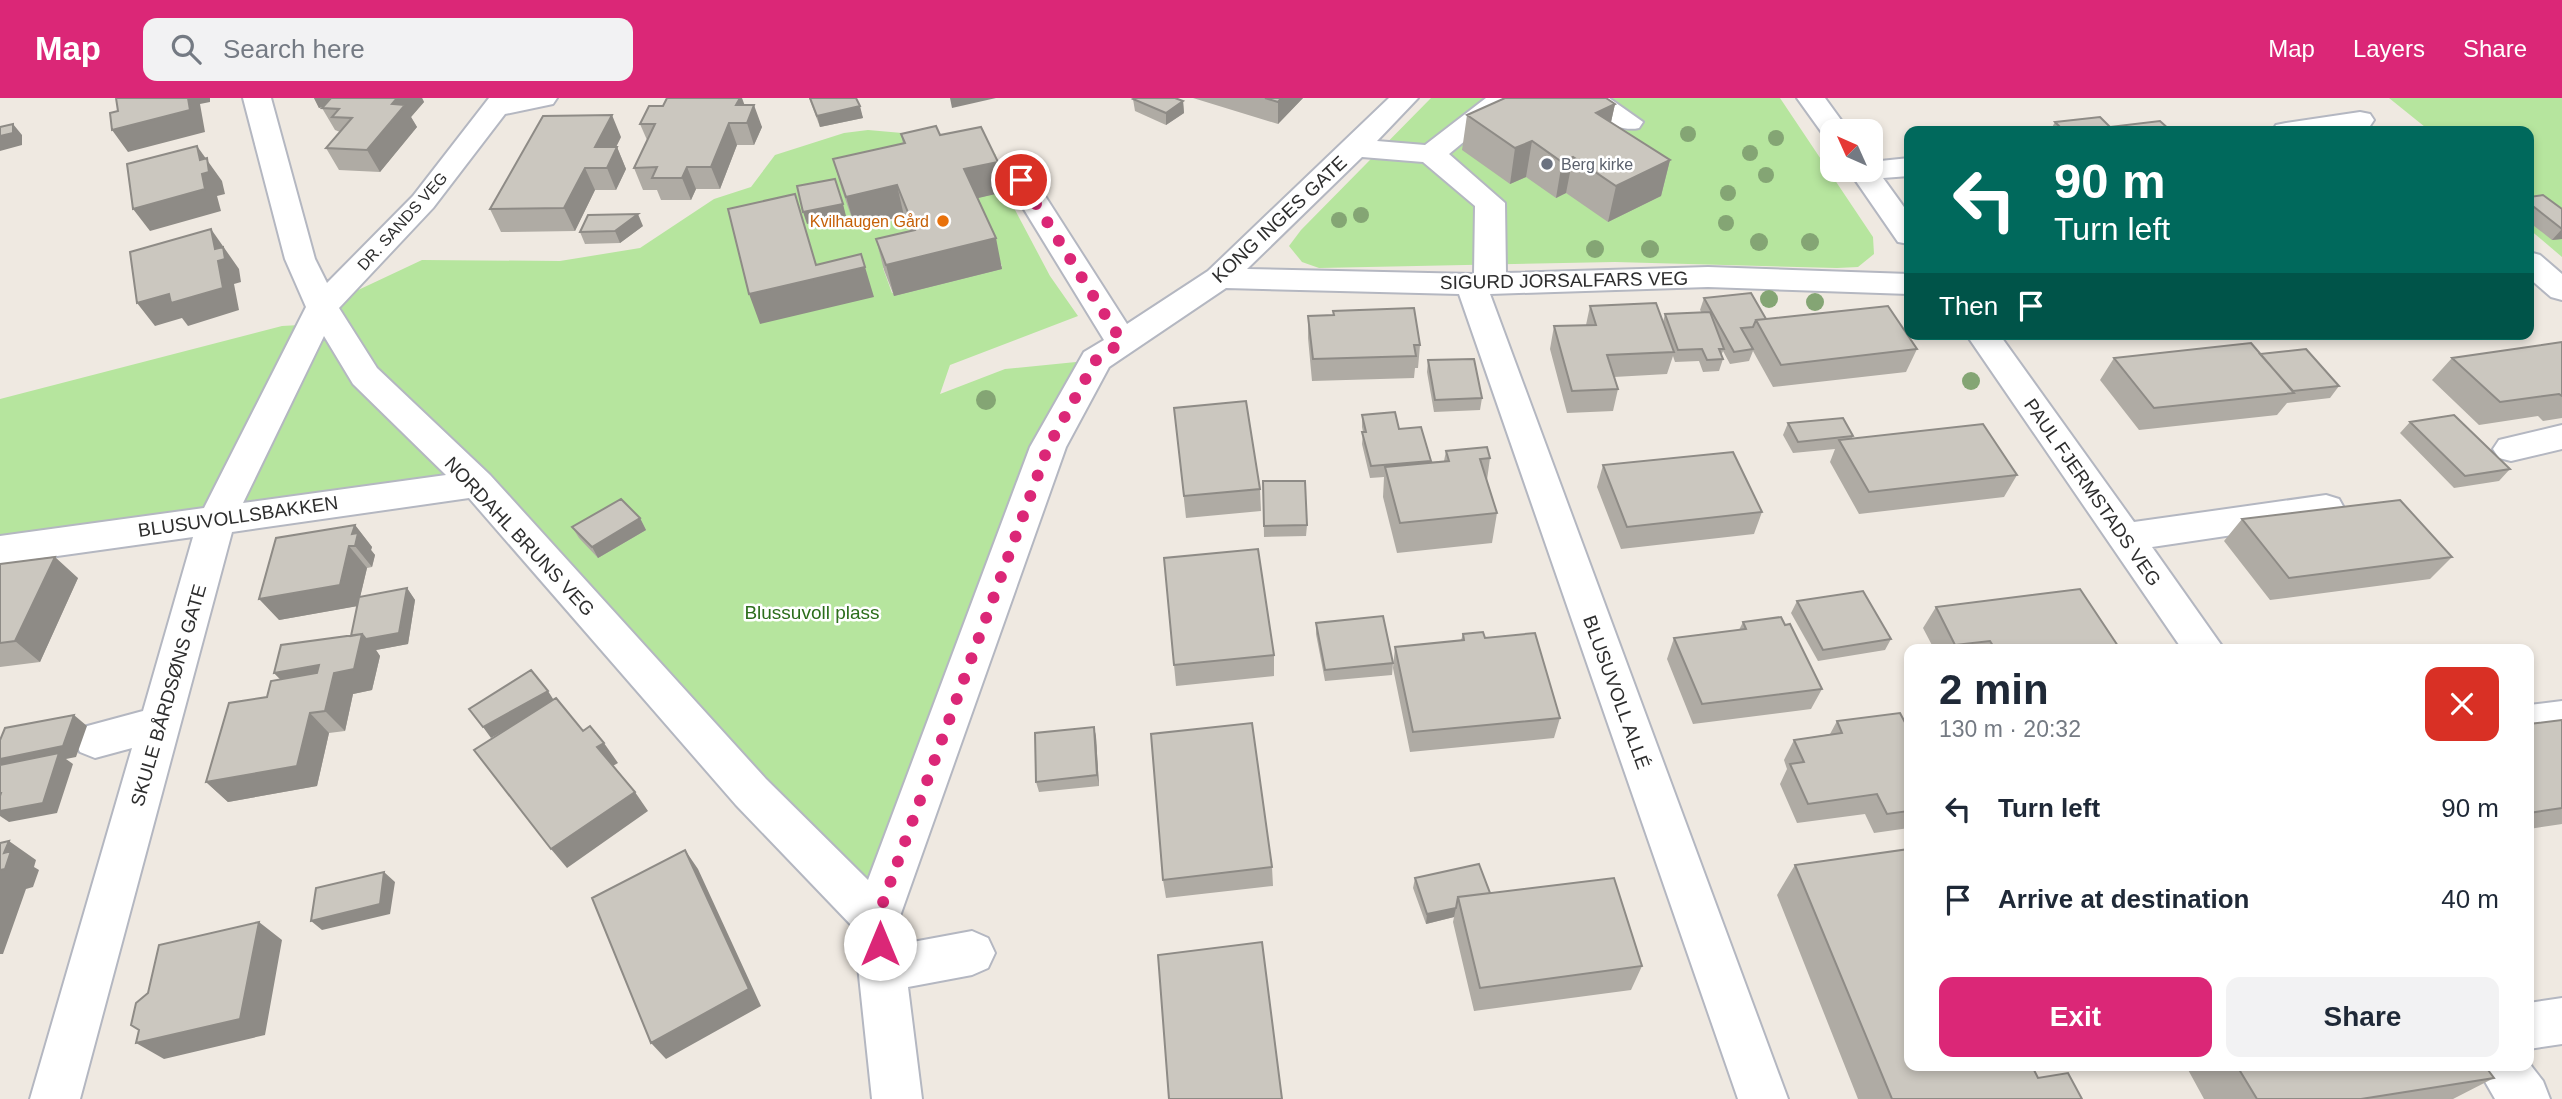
<!DOCTYPE html>
<html lang="en">
<head>
<meta charset="utf-8">
<style>
  body { margin:0; font-family:Helvetica,sans-serif; background:#f2f2f3; color:#1f2937; height:100vh; display:flex; flex-direction:column; font-size:26px; white-space:nowrap }
  * { box-sizing:border-box; margin:0 }
  p { font-size:23px; color:#747a83 }
  .icon { flex:none; width:38px; height:38px; fill:none; stroke:currentColor; stroke-width:2; stroke-linecap:round; stroke-linejoin:round }
  .map { position:relative; flex:1; overflow:hidden }
  .drawer { position:absolute; left:1904px; top:546px; width:630px; height:427px; display:flex; flex-direction:column; background:#fff; border-radius:14px; box-shadow:0 4px 10px #0003 }
  .drawer>* { flex:none }
  .top-card { position:absolute; left:1904px; top:28px; width:630px; height:214px; border-radius:14px; box-shadow:0 4px 10px #0003; background:#00695c; color:#fff; overflow:hidden }
  .needle { width:46px; rotate:315deg }
  .buttons { position:absolute; left:1820px; top:21px; display:grid; gap:14px }
  .buttons a { display:grid; place-items:center; width:63px; height:63px; border-radius:14px; background:#fff; box-shadow:0 4px 10px #0003; font-size:35px }
  .pin { position:absolute; display:grid; place-items:center; width:60px; height:60px; color:#fff; margin:-30px; border:4px solid #fff; border-radius:50%; box-shadow:0 2px 7px #0007 }
  .me { position:absolute; width:77px; margin:-38px; rotate:0deg; stroke-linejoin:round; filter:drop-shadow(0 0 5px #0008) }
  .turn { display:flex; align-items:center; gap:24px; height:147px; padding:0 35px; font-size:32px }
  .turn .icon { width:91px; height:91px; stroke-width:2.5 }
  .turn b { display:block; font-size:49px; line-height:60px }
  .then { display:flex; align-items:center; height:66px; padding:0 35px; background:#0003; gap:14px; font-size:26px }
  .round { display:grid; place-items:center; flex:none; width:74px; height:74px; border-radius:14px; background:#f2f2f3 }
  .headline { display:flex; align-items:center; justify-content:space-between; height:119px; padding:0 35px }
  h1 { font-size:42px; font-weight:600; line-height:52px }
  .action { display:flex; gap:14px; margin-top:auto; padding:14px 35px }
  .action a { flex:1; height:80px; border-radius:14px; background:#db2777; color:#fff; font-size:28px; font-weight:600; line-height:80px; text-align:center }
  .action a+a { background:#f2f2f3; color:#1f2937 }
  ul { padding:0; list-style:none }
  li { display:flex; align-items:center; gap:21px; height:91px; padding:0 35px }
  li div { flex:1 }
  li b { display:block; font-size:26px }
  li em { font-style:normal }
  header { display:flex; align-items:center; gap:42px; box-sizing:border-box; height:98px; padding:0 35px; background:#db2777; color:#fff }
  header strong { font-size:33px }
  nav { display:flex; gap:38px; margin-inline-start:auto; font-size:24px }
  .search { width:490px; height:63px; background:#f2f2f3; display:flex; align-items:center; gap:18px; box-sizing:border-box; padding:0 24px; border-radius:14px; color:#747a83; font-size:26px }
  .map>svg:first-child { display:block }
  .green { fill:#b6e59e }
  .lines { fill:none; stroke-linecap:round; stroke-linejoin:round }
  .minor-casing { stroke:#b4b7c1; stroke-width:4 }
  .minor { fill:#fff; fill-rule:evenodd }
  .tree { fill:#84a574 }
  .wall { fill:#afaba4 }
  .shaded-wall { fill:#8e8b86 }
  .building { fill:#cbc7bf; stroke:#8e8b86; stroke-width:2 }
  .route { stroke:#db2777; stroke-width:12; stroke-dasharray:0 21.6 }
  .worship-dot { fill:#6b7280; stroke:#fff; stroke-width:2.5 }
  .food-dot { fill:#e8710a; stroke:#fff; stroke-width:2.5 }
  .labels { text-anchor:middle; stroke-width:5; stroke-linejoin:round; paint-order:stroke }
  .far-worship-label { font-size:16px; fill:#5b616d; stroke:#fff; text-anchor:start }
  .far-street-label { font-size:16px; fill:#2e2e2e; stroke:#fff }
  .far-food-label { font-size:16px; fill:#c56008; stroke:#fff; text-anchor:end }
  .street-label { font-size:19px; fill:#2e2e2e; stroke:#fff }
  .park-label { font-size:19px; fill:#2c6e1b; stroke:#fff }
</style>
</head>
<body>
<header>
<strong>Map</strong>
<div class="search"><svg class="icon" aria-label="search" viewBox="0 0 24 24"><circle cx="10" cy="10" r="6"/><path d="M15 15l6 6"/></svg>Search here</div>
<nav><a>Map</a><a>Layers</a><a>Share</a></nav>
</header>
<div class="map">
<svg width="2562" height="1001" viewBox="0 0 2562 1001">
  <rect width="100%" height="100%" fill="#efe9e1"/>
  <path class="green" d="M1431,0H1780L1873,139L1874,156L1858,169L1837,170L1615,164L1319,170L1302,164L1289,148L1301,132Z
    M2389,0H2562V159L2529,131V33H2430Z
    M868,32L982,42L996,57L849,92L863,130L907,119L924,160L883,170L892,195L1002,168L972,101L1005,93L1050,178L1078,218L950,267L940,296L1005,271L1096,262L876,821L477,386L0,452V301L282,228L317,226L322,209L422,162L560,163L640,150L714,101L751,89L775,57L844,35Z"/>
  <g class="lines">
    <g class="minor-casing">
      <path id="minor" d="M243,0H271L315,161L327,185L413,98L489,0H557L553,6L505,16L433,110L339,210L377,270L490,377L766,681L868,782L1030,349L1084,254L1104,242L1006,82L1011,76L1021,73L1031,76L1127,226L1208,173L1389,0H1418L1377,43L1425,47L1486,0H1517L1449,56L1505,105L1506,175L1708,169L1909,176V196L1708,189L1490,196L1788,1001H1738L1459,196L1226,190L1109,269L1066,349L899,821L902,846L972,833L988,840L995,855L988,870L972,877L908,889L922,1001H872L854,830L736,707L469,400L232,434L80,1001H30L132,650L95,660L80,654L74,642L80,630L143,613L193,439L0,466V438L204,410L306,209L285,161ZM1362,59L1423,64L1475,108L1474,176L1247,171ZM324,238L353,286L446,377L243,405Z
        M1576,0H1609L1643,24L1639,30C1617,35 1598,17 1580,6Z
        M1797,0H1825L1849,33H1832V41L1825,39Z
        M2360,14L2370,16L2374,22L2370,28L2340,33H2272L2276,27L2286,25Z
        M1909,60V78L1883,80L1909,116V146L1898,144L1849,73L1871,72V64Z
        M2529,154L2540,157L2562,176V202L2551,199L2529,180Z
        M1966,236H1999L2134,424L2326,397L2339,401L2344,410L2339,419L2326,423L2152,449L2224,551H2182Z
        M2562,327V351L2511,363L2499,360L2493,351L2499,342Z
        M2562,603V637L2529,641V607Z
        M2562,900V946L2529,951V905Z
        M2529,965L2543,983L2550,1001H2495L2476,968H2529Z"/>
    </g>
    <use href="#minor" class="minor"/>
  </g>
  <g class="tree">
    <circle cx="1688" cy="36" r="8"/>
    <circle cx="1776" cy="40" r="8"/>
    <circle cx="1750" cy="55" r="8"/>
    <circle cx="1766" cy="77" r="8"/>
    <circle cx="1728" cy="95" r="8"/>
    <circle cx="1361" cy="117" r="8"/>
    <circle cx="1339" cy="122" r="8"/>
    <circle cx="1726" cy="125" r="8"/>
    <circle cx="1759" cy="144" r="9"/>
    <circle cx="1810" cy="144" r="9"/>
    <circle cx="1595" cy="151" r="9"/>
    <circle cx="1650" cy="151" r="9"/>
    <circle cx="1769" cy="201" r="9"/>
    <circle cx="1815" cy="204" r="9"/>
    <circle cx="1971" cy="283" r="9"/>
    <circle cx="986" cy="302" r="10"/>
  </g>
  <path class="wall" d="M314,0H422L424,4L411,19L417,29L380,74L339,72L326,50L340,34L335,32L322,10L324,8L319,10Z
    M809,0H856L863,20L820,29Z
    M1193,0H1303L1278,26Z
    M1133,1L1183,3L1184,15L1166,27L1135,13Z
    M1615,6L1611,24L1670,62L1661,98L1608,124L1566,95L1556,100L1526,79L1510,86L1462,52L1467,17Z
    M745,7L762,29L754,47H737L720,91H696L691,102H661L657,92H643L634,70L647,42L640,26Z
    M2055,24L2110,29L2171,33H2050Z
    M901,36L940,37L1004,94L977,100L1002,171L894,198L884,172L876,141L910,133L904,118L855,129L842,92L833,61L903,46Z
    M621,39L616,49H617L626,71L616,92H595L575,133L501,134L490,111Z
    M2529,99L2562,111V141L2552,142L2529,124Z
    M643,128L620,145L585,146L580,134Z
    M1704,200L1766,221L1917,251L1906,274L1773,289L1753,253L1749,263L1730,266L1723,253L1721,258L1723,261L1719,273L1703,274L1699,263L1675,264L1673,258L1667,276L1614,279L1618,291L1613,313L1567,315L1550,251L1554,228L1586,227L1590,208L1663,224L1665,216L1702,215L1700,212Z
    M1333,213L1420,247L1418,270H1415L1414,280L1312,283L1308,240V218L1333,217Z
    M2562,244V320L2543,323L2538,318L2479,327L2432,282L2452,260Z
    M2260,256L2339,288L2330,300L2287,305L2277,317L2139,332L2100,282L2114,260Z
    M1428,262L1482,300L1480,312L1434,314L1427,274Z
    M1174,310L1260,391L1261,413L1186,420Z
    M1362,317L1399,331L1431,363V364L1444,363L1446,353L1490,360L1487,382L1497,415L1492,445L1397,455L1383,399L1384,379L1370,380L1362,346L1363,334L1362,329Z
    M2410,324L2510,371L2499,383L2454,390L2400,335Z
    M1788,325L1853,338L1852,340L2017,377L2004,399L1859,416L1830,364L1835,351L1793,355L1783,337Z
    M1603,367L1762,414L1754,436L1621,451L1597,389Z
    M1263,383L1307,427L1306,438L1264,439Z
    M640,420L646,432L598,460L579,440L572,429Z
    M2242,421L2452,459L2430,481L2270,502L2224,443Z
    M355,427L372,449L371,452L375,457L372,469L367,470L360,499L407,490L415,502L408,546L376,552L380,558L372,592L353,596L345,633L329,635L317,688L228,704L206,684L280,581L274,575L351,538L357,508L279,522Z
    M1164,460L1274,557V578L1176,588Z
    M0,466L78,480L40,564L0,569Z
    M1797,503L1891,541L1885,552L1818,563L1791,515Z
    M1936,509L2120,551H1934L1923,530Z
    M1743,524L1822,591L1811,611L1693,626L1667,561L1674,540L1739,532Z
    M1316,525L1393,565L1392,577L1325,583L1316,536Z
    M1463,536L1485,540L1560,620L1554,640L1410,654L1393,570L1395,549L1461,542Z
    M2562,622V726L2529,731V626Z
    M1837,623L1909,632V730L1874,735L1865,716L1797,725L1780,686L1787,671L1784,662L1794,642L1830,636Z
    M1094,629L1096,639L1099,688L1039,694L1036,684Z
    M1795,767L2038,980L2082,1001H1858L1777,797Z
    M1272,769L1273,788L1166,800L1163,782Z
    M1415,780L1490,795L1642,868L1631,892L1474,913L1453,824L1454,819L1426,826L1413,790Z
    M2186,968H2485L2494,980L2453,1001H2204Z"/>
  <path class="shaded-wall" d="M188,0H210V4L200,6L205,34L128,54L112,32Z
    M314,0H357L319,10Z
    M397,0H422L424,4L411,19L417,29L380,74L367,52L392,6Z
    M740,0H742L749,19L736,7Z
    M950,0H996L952,10Z
    M1281,0H1303L1278,26V4Z
    M1183,3L1184,15L1166,27V15Z
    M1615,6L1607,42L1596,15Z
    M754,7L762,29L754,47L747,25Z
    M860,8L863,20L820,29L817,18Z
    M612,17L621,39L605,71L595,49Z
    M729,25L737,47L720,91L711,69Z
    M13,26L22,37V47L0,53V38Z
    M1532,43L1526,79L1510,86L1515,50Z
    M197,48L222,83L225,96L217,98L221,113L150,133L133,111L200,62Z
    M617,49L626,71L616,92L607,70Z
    M1573,59L1566,95L1556,100L1562,64Z
    M1670,62L1661,98L1608,124L1616,88Z
    M998,64L1004,94L970,102L964,71Z
    M687,69L696,91L691,102L682,80Z
    M585,70L595,92L575,133L564,110Z
    M897,87L904,118L855,129L846,99Z
    M843,106L846,118L807,126L803,114Z
    M638,116L643,128L620,145L615,133Z
    M211,131L239,171L241,184L234,186L239,212L188,228L182,220L155,228L137,205L215,151Z
    M2562,131V141L2552,142Z
    M996,140L1002,171L894,198L886,167Z
    M865,169L874,199L760,226L749,196Z
    M640,420L646,432L598,460L592,449Z
    M355,427L372,449L371,452L375,457L372,469L355,448L352,436Z
    M349,448L367,470L358,508L279,522L259,501Z
    M55,459L78,480L40,564L15,543Z
    M407,490L415,502L408,546L376,552L380,558L372,592L353,596L345,633L325,613L294,595L274,575L319,567L334,575L362,536Z
    M548,593L555,604L491,640L483,629Z
    M310,615L329,635L317,688L228,704L206,684Z
    M74,617L87,628L76,659L66,661L73,666L57,715L9,724L0,718V713L57,663L0,668V661Z
    M1094,629L1096,639L1099,688L1097,677Z
    M604,645L618,665L611,669L597,649Z
    M635,694L648,713L567,770L551,751Z
    M9,743L36,762L34,769L39,772L33,789L26,791L3,856H0V772L4,755Z
    M685,752L698,771L761,908L666,961L651,945Z
    M384,774L395,784L390,816L322,832L311,823Z
    M1456,810L1454,819L1426,826L1427,816Z
    M259,824L282,842L265,937L164,961L136,945Z"/>
  <path class="building" d="M116,0H188L190,12L112,32L110,15L118,13Z
    M331,0H397L392,6L405,7L367,52L326,50L352,20L332,19L339,11L322,10Z
    M667,0H740L736,7H754L747,25H729L711,69H687L682,80H652L657,69L634,70L655,26H640L649,8H663Z
    M810,0H856L860,8L817,18Z
    M1135,0H1175L1183,3L1166,15L1133,1Z
    M1265,0H1281L1278,4Z
    M1505,0H1606L1615,6L1596,15L1670,62L1616,88L1573,59L1562,64L1532,43L1515,50L1467,17Z
    M612,17L595,49H617L607,70H585L564,110L490,111L543,18Z
    M2100,19L2110,29L2160,23L2171,33H2064L2055,24Z
    M13,26V35L0,38V29Z
    M936,28L940,37L981,29L998,64L964,71L996,140L886,167L876,141L915,132L897,87L846,99L833,61L905,45L901,36Z
    M197,48L200,62L207,60L209,74L202,76L205,91L133,111L127,66Z
    M835,81L843,106L803,114L797,88Z
    M795,96L816,167L861,156L865,169L749,196L728,111Z
    M2543,97L2562,111V131L2529,105V99Z
    M638,116L615,133L580,134L588,117Z
    M211,131L215,151L223,149L225,161L218,163L223,190L171,205L169,196L137,205L130,154Z
    M1751,195L1766,221L1756,222L1753,229L1741,230L1753,251L1734,254L1704,200Z
    M1656,205L1674,254L1607,257L1618,291L1572,293L1554,228L1596,227L1590,208Z
    M1888,208L1917,251L1781,267L1756,222Z
    M1414,210L1420,247H1414L1416,258L1313,261L1308,218L1334,217L1333,213Z
    M1710,214L1724,251H1719L1723,261L1707,262L1702,251L1678,252L1665,216Z
    M2562,244V298L2559,296L2500,304L2452,260Z
    M2251,245L2294,295L2154,310L2114,260Z
    M2306,251L2339,288L2293,293L2260,256Z
    M1474,261L1482,300L1435,302L1428,262Z
    M1246,303L1260,391L1184,398L1174,310Z
    M1395,314L1399,331L1421,329L1431,363L1371,368L1362,334H1366L1362,317Z
    M2454,317L2510,371L2465,378L2410,324Z
    M1843,320L1853,338L1798,344L1788,325Z
    M1983,326L2017,377L1869,394L1839,342Z
    M1487,349L1490,360L1480,361L1497,415L1400,425L1385,369L1449,363L1446,353Z
    M1733,354L1762,414L1627,429L1603,367Z
    M1263,383H1305L1307,427L1264,428Z
    M621,401L640,420L592,449L572,429Z
    M2400,402L2452,459L2289,480L2242,421Z
    M355,427L352,436L358,435L355,448H349L340,487L259,501L276,440Z
    M1258,451L1274,557L1174,567L1164,460Z
    M55,459L15,543L0,545V466Z
    M407,490L399,535L366,541L362,536L351,538L359,499Z
    M2080,491L2120,551H1995L1990,543L1955,547L1936,509Z
    M1863,493L1891,541L1823,552L1797,503Z
    M1383,518L1393,565L1325,572L1316,525Z
    M1781,519L1785,527L1790,526L1822,591L1702,606L1674,540L1746,531L1743,524Z
    M1483,534L1485,540L1535,535L1560,620L1413,634L1395,549L1464,542L1463,536Z
    M362,536L354,571L334,575L325,613L310,615L297,668L206,684L229,605L267,599L271,583L317,575L319,567L274,575L281,547Z
    M531,572L548,593L483,629L469,611Z
    M556,600L583,633L590,628L604,645L597,649L635,694L551,751L474,652Z
    M1900,615L1909,632V713L1887,716L1877,696L1808,706L1790,666L1804,664L1794,642L1842,635L1837,623Z
    M74,617L63,648L0,661V642L5,630Z
    M2562,622V710L2529,715V626Z
    M1252,625L1272,769L1163,782L1151,636Z
    M1094,629L1097,677L1036,684L1035,635Z
    M59,655L43,705L0,713V698L1,695H0V667Z
    M9,743L4,755L11,753L5,771L0,772V745Z
    M1909,751V968H2032L2038,980L2068,975L2082,1001H1892L1795,767Z
    M685,752L749,891L651,945L592,800Z
    M1479,766L1490,795L1458,799L1456,810L1427,816L1415,780Z
    M384,774L380,806L311,823L316,790Z
    M1614,780L1642,868L1480,890L1458,799Z
    M259,824L240,921L136,945L139,932L131,927L136,905L148,895L159,847Z
    M1262,844L1282,1001H1169L1158,857Z
    M2237,968H2485L2494,980L2361,1001H2257Z"/>
  <g class="lines">
    <path class="route" d="M880,846L877,821L1048,349L1096,262L1122,244L1021,82"/>
  </g>
  <circle class="worship-dot" cx="1547" cy="66" r="7"/>
  <circle class="food-dot" cx="943" cy="123" r="7"/>
  <g class="labels">
    <g class="far-worship-label">
      <text x="1561" y="72">Berg kirke</text>
    </g>
    <g class="far-street-label">
      <text transform="translate(402 123) rotate(-48)" y="6">DR. SANDS VEG</text>
    </g>
    <g class="far-food-label">
      <text x="929" y="129">Kvilhaugen Gård</text>
    </g>
    <g class="street-label">
      <text transform="translate(1279 121) rotate(-43)" y="7">KONG INGES GATE</text>
      <text transform="translate(1564 182) rotate(-1)" y="7">SIGURD JORSALFARS VEG</text>
      <text transform="translate(2093 394) rotate(55)" y="7">PAUL FJERMSTADS VEG</text>
      <text transform="translate(238 418) rotate(-8)" y="7">BLUSUVOLLSBAKKEN</text>
      <text transform="translate(520 438) rotate(47)" y="7">NORDAHL BRUNS VEG</text>
      <text transform="translate(1617 594) rotate(70)" y="7">BLUSUVOLL ALLÉ</text>
      <text transform="translate(168 597) rotate(-74)" y="7">SKULE BÅRDSØNS GATE</text>
    </g>
    <g class="park-label">
      <text x="812" y="521">Blussuvoll plass</text>
    </g>
  </g>
</svg>
<div class="buttons">
<a><svg class="needle" viewBox="-14 -14 28 28"><path d="M0-13l5 13h-10z" fill="#e53935"/><path d="M0 13l5-13h-10z" fill="#747a83"/></svg></a>
</div>
<div class="pin" style="left:1021px;top:82px;background:#d93025"><svg class="icon" aria-label="arrive" viewBox="0 0 24 24"><path d="M6 21V4h12l-3 4 3 4H6"/></svg></div>
<svg class="me" style="left:880px;top:846px" viewBox="-20 -20 40 40"><circle r="19" fill="#fff"/><path d="M0-13L10 11 0 6-10 11z" fill="#db2777"/></svg>
<div class="top-card">
<div class="turn"><svg class="icon" aria-label="left" viewBox="0 0 24 24"><path d="M17 20v-9H6M10 6l-5 5 5 5"/></svg><div><b>90 m</b>Turn left</div></div>
<div class="then">Then<svg class="icon" aria-label="arrive" viewBox="0 0 24 24"><path d="M6 21V4h12l-3 4 3 4H6"/></svg></div>
</div>
<section class="drawer">
<div class="headline"><div><h1>2 min</h1><p>130 m · 20:32</p></div><a class="round" style="background:#d93025;color:#fff"><svg class="icon" aria-label="close" viewBox="0 0 24 24"><path d="M6 6l12 12M18 6L6 18"/></svg></a></div>
<ul>
<li><svg class="icon" aria-label="left" viewBox="0 0 24 24"><path d="M17 20v-9H6M10 6l-5 5 5 5"/></svg><div><b>Turn left</b></div><em>90 m</em></li>
<li><svg class="icon" aria-label="arrive" viewBox="0 0 24 24"><path d="M6 21V4h12l-3 4 3 4H6"/></svg><div><b>Arrive at destination</b></div><em>40 m</em></li>
</ul>
<div class="action"><a>Exit</a><a>Share</a></div>
</section>
</div>
</body>
</html>
